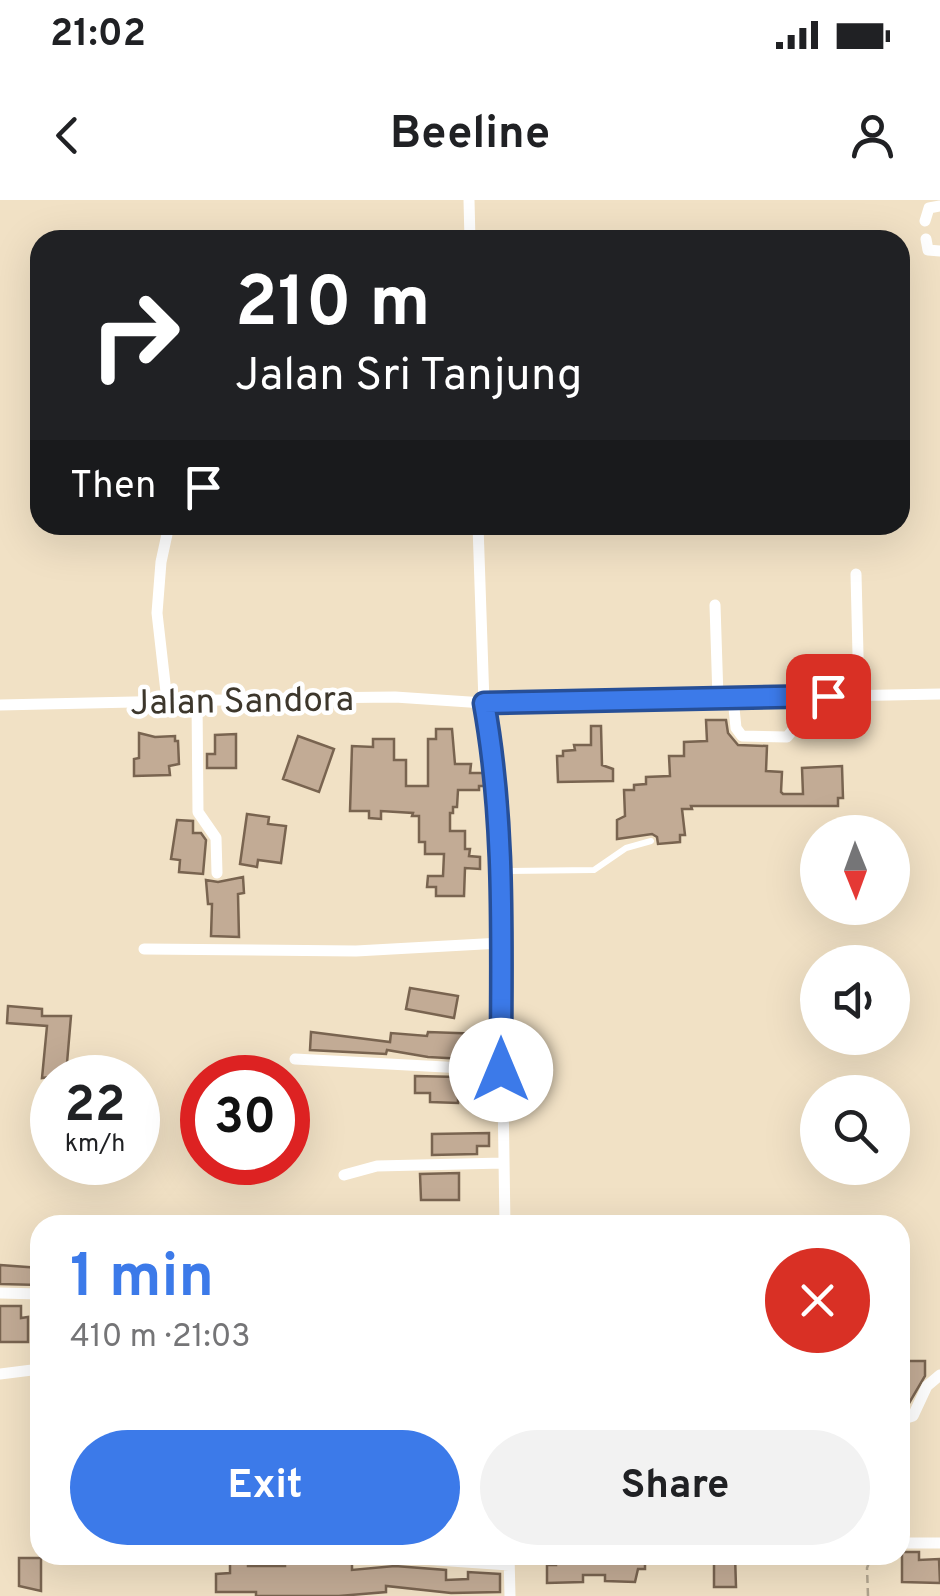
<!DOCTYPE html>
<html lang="en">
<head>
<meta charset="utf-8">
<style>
  body { margin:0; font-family:Overpass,sans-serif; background:#f2f2f2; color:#202124; height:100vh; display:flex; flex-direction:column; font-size:38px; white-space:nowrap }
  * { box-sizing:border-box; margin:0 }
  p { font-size:32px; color:#757577 }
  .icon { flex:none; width:55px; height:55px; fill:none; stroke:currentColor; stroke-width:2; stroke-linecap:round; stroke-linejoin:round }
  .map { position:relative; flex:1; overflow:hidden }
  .sheet { position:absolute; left:30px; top:1015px; width:880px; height:350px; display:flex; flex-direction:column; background:#fff; border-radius:30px; box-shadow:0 10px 40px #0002 }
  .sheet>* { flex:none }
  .guide { position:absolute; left:30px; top:30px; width:880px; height:305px; border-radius:30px; box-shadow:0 10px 40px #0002; background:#202124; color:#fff; overflow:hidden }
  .needle { width:65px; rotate:179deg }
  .tools { position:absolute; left:800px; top:615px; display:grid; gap:20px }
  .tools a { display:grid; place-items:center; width:110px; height:110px; border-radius:50%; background:#fff; box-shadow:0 10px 40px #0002; font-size:50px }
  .speed { position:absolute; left:30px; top:855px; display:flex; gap:20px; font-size:50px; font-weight:700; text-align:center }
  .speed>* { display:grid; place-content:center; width:130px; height:130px; border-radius:50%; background:#fff; box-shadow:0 10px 40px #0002; line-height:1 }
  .speed small { font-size:25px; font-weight:400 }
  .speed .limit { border:15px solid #d22; background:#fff; color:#111 }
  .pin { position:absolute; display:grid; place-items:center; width:85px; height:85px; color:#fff; margin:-42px; border-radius:20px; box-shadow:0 5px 15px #0006 }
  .me { position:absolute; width:110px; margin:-55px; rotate:0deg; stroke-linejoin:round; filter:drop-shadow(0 0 8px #0008) }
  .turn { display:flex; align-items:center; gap:35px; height:210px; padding:0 40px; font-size:45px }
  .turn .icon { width:130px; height:130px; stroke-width:2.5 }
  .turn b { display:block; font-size:70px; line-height:85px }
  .then { display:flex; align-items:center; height:95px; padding:0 40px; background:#0003; gap:20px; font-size:38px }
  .round { display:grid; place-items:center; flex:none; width:105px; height:105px; border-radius:52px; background:#f2f2f2 }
  .summary { display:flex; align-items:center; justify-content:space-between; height:170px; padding:0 40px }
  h1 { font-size:60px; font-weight:700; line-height:75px; color:#3c7ae9 }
  .button { display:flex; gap:20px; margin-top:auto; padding:20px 40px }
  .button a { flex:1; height:115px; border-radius:60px; background:#3c7ae9; color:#fff; font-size:40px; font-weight:700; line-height:115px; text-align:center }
  .button a+a { background:#f2f2f2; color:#202124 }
  .status { display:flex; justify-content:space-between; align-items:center; height:70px; padding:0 50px; background:#fff; direction:ltr }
  .status svg { height:28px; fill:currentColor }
  header { display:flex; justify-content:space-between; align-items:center; height:130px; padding:0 40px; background:#fff; font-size:45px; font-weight:700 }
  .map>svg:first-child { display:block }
  .building { fill:#c2ab95; stroke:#796450; stroke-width:2.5 }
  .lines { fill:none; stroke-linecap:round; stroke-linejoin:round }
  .path { stroke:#b1a48e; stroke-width:2.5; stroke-dasharray:8 5; stroke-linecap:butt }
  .service { stroke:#fff; stroke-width:6 }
  .minor { stroke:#fff; stroke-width:11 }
  .route-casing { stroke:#274f97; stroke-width:25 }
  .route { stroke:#3c7ae9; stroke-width:18 }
  .labels { text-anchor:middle; stroke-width:9; stroke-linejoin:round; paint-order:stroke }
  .street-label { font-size:35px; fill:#3d372c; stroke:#fff }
</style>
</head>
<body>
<div class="status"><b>21:02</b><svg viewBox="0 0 49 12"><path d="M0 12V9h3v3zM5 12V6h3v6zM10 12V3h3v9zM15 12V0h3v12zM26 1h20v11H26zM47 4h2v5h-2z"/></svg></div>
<header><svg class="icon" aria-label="back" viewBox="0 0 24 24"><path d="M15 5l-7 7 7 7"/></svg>Beeline<svg class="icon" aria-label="person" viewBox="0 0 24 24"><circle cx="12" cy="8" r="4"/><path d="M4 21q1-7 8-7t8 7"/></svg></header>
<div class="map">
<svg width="940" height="1396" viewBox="0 0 940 1396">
  <rect width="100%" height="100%" fill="#f1e1c5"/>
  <path class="building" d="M706,520H726L728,533L738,545L767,546L766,571L782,572L781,592L783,594H803L802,568L842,566L843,598H838V606H691L692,609H682L685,635H680V642L658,644L657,637L652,634L617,639V620L625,616L624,590H634V585L646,584V577L670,576L669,556H684V542L707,541Z
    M591,526H601L602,565L613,569V581L558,582L557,556H563V551L575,550L574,545H591Z
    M436,529H452L455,564H471L470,573H484V586H479V590H458L457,607H453V613H450V631H465V649H470L469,656L480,657V669L465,668L464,696H436V687H427L428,676H443L444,654H425V642H419V616H412L413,613L381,611V619L369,618V611H350L352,546L373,547V539H394V560H406V586H428V539H436Z
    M139,533L155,537L175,536V541H178L179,564L169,566L170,575L134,576V559L139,558Z
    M236,534V568H207V554H215V535Z
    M298,536L334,549L319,592L283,579Z
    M247,614L269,617L268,624L286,626L281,663L258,660L257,667L240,664Z
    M177,620L193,621V633H201L206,640L203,674L179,672L180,660L171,659Z
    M243,677L244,693L238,694L239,737L211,736L212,704H208L206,680L218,682Z
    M410,788L458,796L454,818L406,809Z
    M8,806L42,809V816H71L66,875L42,878L47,826L7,823Z
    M311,832L390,842L391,833L427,836L428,832L484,834L482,860L428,857L387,850L386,854L310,850Z
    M415,876L458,877V903L430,902V893H415Z
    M489,933V946H477V954L432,955V934Z
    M459,973V1000H421L420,974Z
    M0,1065L40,1068V1085L0,1084Z
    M0,1106H21V1118L28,1117V1142H0Z
    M903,1161H925V1176L908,1205H902Z
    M902,1352H919V1360L939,1359L940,1383L902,1382Z
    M285,1355L352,1357V1370L395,1366L446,1370V1380L468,1379V1372L500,1374V1392L451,1393L386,1386V1392L339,1396H256V1392H216V1374L230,1373V1359H248V1366H285Z
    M610,1355L645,1357V1369H638L635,1382L605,1381V1375H583V1382L547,1383V1365H556V1360H566V1363H610Z
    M714,1355H735L736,1387H714Z
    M19,1358H41V1391L19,1386Z"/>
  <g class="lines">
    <path class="path" d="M868,1396L867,1368L872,1355"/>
    <path class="service" d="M501,671L594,670L626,648L651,641"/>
    <path class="minor" d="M469,0L470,40
      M925,21L929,8L940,6
      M926,39L928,50L940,51
      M478,325L484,503L494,557L499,629L505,1025
      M856,374L859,495
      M715,405L718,498
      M733,498L736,528L742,536L787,537L797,525V497
      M197,500L198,612L216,638L217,673
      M167,501L157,413L161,362L169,325
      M0,505L310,498L395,497L484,503L940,494
      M144,749L356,751L501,743
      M295,859L501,870
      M344,975L377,966L503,963
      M0,1093L40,1094
      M0,1174L40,1169
      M900,1220L913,1216L927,1186L940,1175
      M900,1343H940
      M364,1355L509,1365
      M509,1355L510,1396"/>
  </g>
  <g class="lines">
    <g class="route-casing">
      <path id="route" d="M501,870C501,747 506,624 484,503L828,496"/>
    </g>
    <use href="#route" class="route"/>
  </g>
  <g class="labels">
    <g class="street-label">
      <text transform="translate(242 500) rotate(-1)" y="12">Jalan Sandora</text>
    </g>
  </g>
</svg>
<div class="tools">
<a><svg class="needle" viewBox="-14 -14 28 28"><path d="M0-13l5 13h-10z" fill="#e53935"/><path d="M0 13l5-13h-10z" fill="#757577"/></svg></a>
<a><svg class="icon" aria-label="sound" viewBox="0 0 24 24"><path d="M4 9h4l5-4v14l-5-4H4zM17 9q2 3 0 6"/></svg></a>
<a><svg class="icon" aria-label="search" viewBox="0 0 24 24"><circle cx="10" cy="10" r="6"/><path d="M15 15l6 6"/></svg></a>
</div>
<div class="speed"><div>22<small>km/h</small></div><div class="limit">30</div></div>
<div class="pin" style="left:828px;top:496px;background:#d93025"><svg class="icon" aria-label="arrive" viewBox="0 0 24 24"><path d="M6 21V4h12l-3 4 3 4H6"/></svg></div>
<svg class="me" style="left:501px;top:870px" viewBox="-20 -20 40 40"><circle r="19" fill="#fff"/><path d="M0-13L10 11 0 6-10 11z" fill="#3c7ae9"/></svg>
<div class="guide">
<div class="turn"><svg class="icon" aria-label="right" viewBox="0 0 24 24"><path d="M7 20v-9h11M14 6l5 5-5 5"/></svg><div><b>210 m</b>Jalan Sri Tanjung</div></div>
<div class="then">Then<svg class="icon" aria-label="arrive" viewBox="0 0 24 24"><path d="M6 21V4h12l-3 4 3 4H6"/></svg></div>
</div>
<section class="sheet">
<div class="summary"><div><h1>1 min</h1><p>410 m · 21:03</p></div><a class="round" style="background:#d93025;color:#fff"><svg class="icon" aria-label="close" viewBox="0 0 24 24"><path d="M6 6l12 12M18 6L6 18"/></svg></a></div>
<div class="button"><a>Exit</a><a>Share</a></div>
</section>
</div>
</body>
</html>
